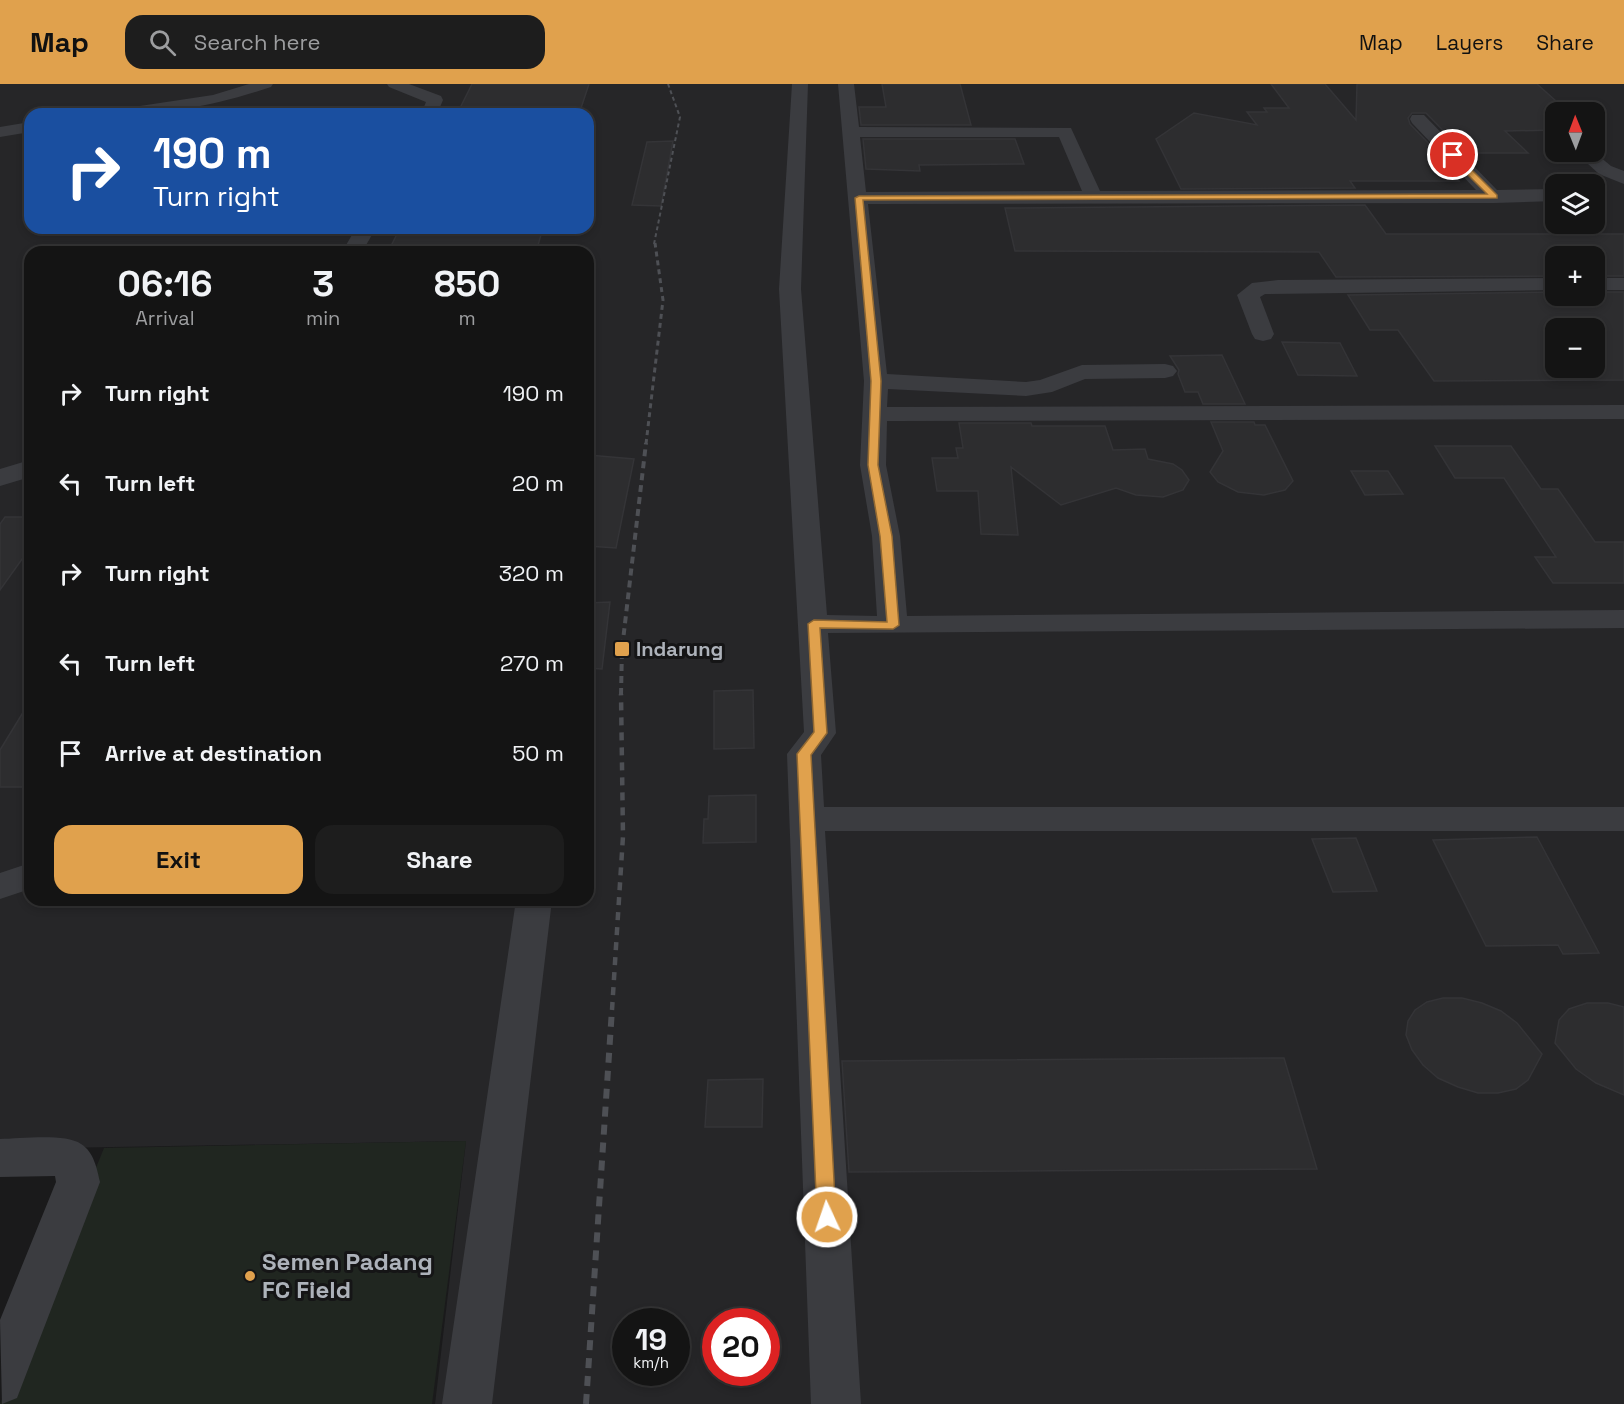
<!DOCTYPE html>
<html lang="en">
<head>
<meta charset="utf-8">
<style>
  body { margin:0; font-family:"Space Grotesk",sans-serif; background:#1d1d1d; color:#f1f3f6; height:100vh; display:flex; flex-direction:column; font-size:22px; white-space:nowrap }
  * { box-sizing:border-box; margin:0 }
  p { font-size:20px; color:#9d9ea0 }
  .icon { flex:none; width:33px; height:33px; fill:none; stroke:currentColor; stroke-width:2; stroke-linecap:round; stroke-linejoin:round }
  .map { position:relative; flex:1; overflow:hidden }
  .panel { position:absolute; left:24px; top:162px; width:570px; height:660px; display:flex; flex-direction:column; background:#141414; border-radius:18px; box-shadow:0 3px 9px #0003,0 0 0 2px #333334 }
  .panel>* { flex:none }
  .banner { position:absolute; left:24px; top:24px; width:570px; height:126px; border-radius:18px; box-shadow:0 3px 9px #0003,0 0 0 2px #333334; background:#1a4fa0; color:#fff; overflow:hidden }
  .needle { width:39px; rotate:359deg }
  .tools { position:absolute; left:1545px; top:18px; display:grid; gap:12px }
  .tools a { display:grid; place-items:center; width:60px; height:60px; border-radius:12px; background:#141414; box-shadow:0 3px 9px #0003,0 0 0 2px #333334; font-size:30px }
  .speed { position:absolute; left:612px; top:1224px; display:flex; gap:12px; font-size:30px; font-weight:700; text-align:center }
  .speed>* { display:grid; place-content:center; width:78px; height:78px; border-radius:50%; background:#141414; box-shadow:0 3px 9px #0003,0 0 0 2px #333334; line-height:1 }
  .speed small { font-size:15px; font-weight:400 }
  .speed .limit { border:9px solid #d22; background:#fff; color:#111 }
  .pin { position:absolute; display:grid; place-items:center; width:51px; height:51px; color:#fff; margin:-26px; border:3px solid #fff; border-radius:50%; box-shadow:0 2px 6px #0007 }
  .me { position:absolute; width:66px; margin:-33px; rotate:357deg; stroke-linejoin:round; filter:drop-shadow(0 0 4px #0008) }
  .turn { display:flex; align-items:center; gap:21px; height:126px; padding:0 30px; font-size:27px }
  .turn .icon { width:78px; height:78px; stroke-width:2.5 }
  .turn b { display:block; font-size:42px; line-height:51px }
  .eta { display:flex; justify-content:space-evenly; align-items:center; height:102px; text-align:center }
  .eta b { font-size:36px; font-weight:700; line-height:42px }
  .primary-button { display:flex; gap:12px; margin-top:auto; padding:12px 30px }
  .primary-button a { flex:1; height:69px; border-radius:18px; background:#e0a14d; color:#111; font-size:24px; font-weight:700; line-height:69px; text-align:center }
  .primary-button a+a { background:#1d1d1d; color:#f1f3f6 }
  ul { padding:0; list-style:none }
  li { display:flex; align-items:center; gap:18px; height:90px; padding:0 30px }
  li div { flex:1 }
  li b { display:block; font-size:22px }
  li em { font-style:normal }
  header { display:flex; align-items:center; gap:36px; box-sizing:border-box; height:84px; padding:0 30px; background:#e0a14d; color:#111 }
  header strong { font-size:28px }
  nav { display:flex; gap:33px; margin-inline-start:auto; font-size:21px }
  .search { width:420px; height:54px; background:#1d1d1d; display:flex; align-items:center; gap:15px; box-sizing:border-box; padding:0 21px; border-radius:18px; color:#9d9ea0; font-size:22px }
  .map>svg:first-child { display:block }
  .built { fill:#262628; fill-rule:evenodd }
  .green { fill:#202620 }
  .building { fill:#2d2d2f; stroke:#343437; stroke-width:1.5; fill-rule:evenodd }
  .lines { fill:none; stroke-linecap:round; stroke-linejoin:round }
  .minor { fill:#3b3c40; fill-rule:evenodd }
  .rail-far4 { stroke:#4e5055; stroke-width:2; stroke-dasharray:4 3; stroke-linecap:butt }
  .rail-far3 { stroke:#4e5055; stroke-width:3; stroke-dasharray:5 4; stroke-linecap:butt }
  .rail-far2 { stroke:#4e5055; stroke-width:4; stroke-dasharray:7 5; stroke-linecap:butt }
  .rail-far1 { stroke:#4e5055; stroke-width:4.5; stroke-dasharray:8 7; stroke-linecap:butt }
  .rail { stroke:#4e5055; stroke-width:6; stroke-dasharray:10 8; stroke-linecap:butt }
  .route { fill:#e0a14d; stroke:#926932; stroke-width:1.5 }
  .poi-dot { fill:#e0a14d; stroke:#151516; stroke-width:2 }
  .labels { text-anchor:middle; stroke-width:6; stroke-linejoin:round; paint-order:stroke }
  .poi-label { font-size:20px; font-weight:bold; fill:#adb2ba; stroke:#151516; text-anchor:start }
  .near-poi-label { font-size:24px; font-weight:bold; fill:#adb2ba; stroke:#151516; text-anchor:start }
</style>
</head>
<body>
<header>
<strong>Map</strong>
<div class="search"><svg class="icon" aria-label="search" viewBox="0 0 24 24"><circle cx="10" cy="10" r="6"/><path d="M15 15l6 6"/></svg>Search here</div>
<nav><a>Map</a><a>Layers</a><a>Share</a></nav>
</header>
<div class="map">
<svg width="1624" height="1320" viewBox="0 0 1624 1320">
  <rect width="100%" height="100%" fill="#1a1a1b"/>
  <path class="built" d="M0,0H1624V1320H435L466,1057L0,1065ZM1556,28H1594V68H1556ZM30,30H588V144H30ZM1556,100H1594V140H1556ZM30,168H588V816H30ZM1556,172H1594V212H1556ZM1556,244H1594V284H1556ZM626,1238H676V1288H626ZM716,1238H766V1288H716Z"/>
  <path class="green" d="M466,1057L432,1320H0L104,1064Z"/>
  <path class="building" d="M472,0H589L579,30H457Z
    M882,0H960L971,41H861L859,23H886Z
    M1271,0H1325L1356,36L1357,0H1537L1556,17V46L1505,47L1528,69H1465L1426,29H1412L1408,34L1410,40L1438,69H1434L1459,97H1350L1355,104L1181,105L1156,55L1194,29L1257,41L1247,28H1267L1264,24H1289Z
    M863,55H1015L1024,80L919,81L920,87L866,85Z
    M673,57L661,122L632,121L647,58Z
    M1365,121L1386,150H1624V192H1594V172H1556V192L1336,193L1319,168L1015,167L1005,124Z
    M400,144H543L536,168H388Z
    M1556,208V212H1594V208H1624V296L1434,297L1398,246H1370L1348,211ZM1556,244H1594V284H1556Z
    M1282,258L1340,259L1357,292L1298,291Z
    M1222,271L1245,320H1203L1198,308H1185L1178,290L1179,286L1170,272Z
    M1211,338H1254L1255,341H1265L1293,397L1285,406L1264,411L1238,408L1218,398L1210,388L1223,367Z
    M959,339H1031L1032,342H1105L1113,366L1145,365L1148,375L1173,380L1182,386L1189,396L1183,406L1163,413L1136,411L1116,404L1061,421L1011,383L1018,451L981,450L978,407H937L932,374H958L956,364H963Z
    M1435,362H1511L1541,405H1558L1595,458H1624V499H1553L1535,473H1556L1504,394H1455Z
    M588,371L634,375L616,464L588,462Z
    M1351,387H1388L1403,410L1365,411Z
    M5,433H30V464L0,506V440Z
    M610,518L602,585L588,584V519Z
    M753,606L754,664L714,665V607Z
    M30,617V703H0V666Z
    M756,711V758L703,759L704,735H708L709,712Z
    M1537,753L1599,869L1563,870L1558,861L1486,862L1433,756Z
    M1356,754L1377,807L1333,808L1312,755Z
    M1443,914H1462L1482,919L1501,927L1517,939L1542,970L1528,996L1516,1005L1498,1009H1478L1458,1003L1438,994L1423,981L1412,966L1406,951L1408,937L1415,926L1427,918Z
    M1587,919H1608L1624,923V1011L1596,999L1576,985L1555,959L1559,936L1569,925Z
    M1284,974L1317,1085L849,1088L842,977Z
    M763,995L762,1043H705L708,996Z"/>
  <g class="lines">
    <path class="minor" d="M249,0H273L271,3C213,22 172,30 112,30L120,25L213,11Z
      M387,0H409L441,12L443,16L437,30H421L426,18L389,3Z
      M792,0H808L801,205L827,531L877,532L872,452L860,381L864,297L838,0H854L859,43L1071,44L1100,107L1476,106L1412,39L1410,35L1412,31H1424L1497,106L1556,105V117L1494,119L868,120L887,290L1026,298L1040,296L1082,281L1165,280L1173,282L1177,287L1173,292L1165,294L1085,295L1052,308L1026,312L888,305L887,323L1624,321V335L887,337L886,381L900,452L907,532L1624,526V544L828,549L836,649L821,671L824,723H1624V747H825L861,1320H811L787,670L804,648L779,205ZM860,53H1059L1082,107L866,108Z
      M30,38V48L0,53V43Z
      M1575,68H1594L1611,82L1624,87V100L1599,90Z
      M356,144H376L362,168H342Z
      M1556,194V206L1265,210L1260,213L1274,250L1271,255L1263,257L1255,255L1252,250L1237,211L1252,199L1278,196Z
      M1594,194H1624V206H1594Z
      M30,376V393L0,402V385Z
      M30,779V805L0,815V789Z
      M516,816H552L492,1320H442Z
      M0,1055C20,1055 65,1049 81,1060C94,1068 97,1085 100,1098L17,1314L2,1320L0,1236L56,1098L55,1092L0,1093Z"/>
    <path class="rail-far4" d="M654,160L680,33L668,0"/>
    <path class="rail-far3" d="M646,360L663,216L655,159"/>
    <path class="rail-far2" d="M621,611L622,565L646,359"/>
    <path class="rail-far1" d="M612,926L623,752L621,610"/>
    <path class="rail" d="M586,1320L612,925"/>
  </g>
  <path class="route" d="M1450,70H1456L1497,111V114L863,116L881,297L878,381L892,452L899,541L893,545L820,544L827,649L811,671L836,1133L833,1139L827,1141L820,1139L817,1133L797,670L814,648L808,540L814,536L887,538L880,452L868,381L871,297L855,114L859,112L1487,110L1450,73Z"/>
  <g class="poi-dot">
    <rect x="614" y="557" width="16" height="16" rx="3"/>
    <circle cx="250" cy="1192" r="6"/>
  </g>
  <g class="labels">
    <g class="poi-label">
      <text x="636" y="572">Indarung</text>
    </g>
    <g class="near-poi-label">
      <text x="262" y="1186">Semen Padang<tspan x="262" dy="28">FC Field</tspan></text>
    </g>
  </g>
</svg>
<div class="tools">
<a><svg class="needle" viewBox="-14 -14 28 28"><path d="M0-13l5 13h-10z" fill="#e53935"/><path d="M0 13l5-13h-10z" fill="#9d9ea0"/></svg></a>
<a><svg class="icon" aria-label="layers" viewBox="0 0 24 24"><path d="M12 4l9 5-9 5-9-5zM3 14l9 5 9-5"/></svg></a>
<a>+</a>
<a>−</a>
</div>
<div class="speed"><div>19<small>km/h</small></div><div class="limit">20</div></div>
<div class="pin" style="left:1453px;top:71px;background:#d93025"><svg class="icon" aria-label="arrive" viewBox="0 0 24 24"><path d="M6 21V4h12l-3 4 3 4H6"/></svg></div>
<svg class="me" style="left:827px;top:1133px" viewBox="-20 -20 40 40"><circle r="17" fill="#e0a14d" stroke="#fff" stroke-width="3"/><path d="M0-11L8 9 0 5-8 9z" fill="#fff"/></svg>
<div class="banner">
<div class="turn"><svg class="icon" aria-label="right" viewBox="0 0 24 24"><path d="M7 20v-9h11M14 6l5 5-5 5"/></svg><div><b>190 m</b>Turn right</div></div>
</div>
<section class="panel">
<div class="eta">
<div><b>06:16</b><p>Arrival</p></div>
<div><b>3</b><p>min</p></div>
<div><b>850</b><p>m</p></div>
</div>
<ul>
<li><svg class="icon" aria-label="right" viewBox="0 0 24 24"><path d="M7 20v-9h11M14 6l5 5-5 5"/></svg><div><b>Turn right</b></div><em>190 m</em></li>
<li><svg class="icon" aria-label="left" viewBox="0 0 24 24"><path d="M17 20v-9H6M10 6l-5 5 5 5"/></svg><div><b>Turn left</b></div><em>20 m</em></li>
<li><svg class="icon" aria-label="right" viewBox="0 0 24 24"><path d="M7 20v-9h11M14 6l5 5-5 5"/></svg><div><b>Turn right</b></div><em>320 m</em></li>
<li><svg class="icon" aria-label="left" viewBox="0 0 24 24"><path d="M17 20v-9H6M10 6l-5 5 5 5"/></svg><div><b>Turn left</b></div><em>270 m</em></li>
<li><svg class="icon" aria-label="arrive" viewBox="0 0 24 24"><path d="M6 21V4h12l-3 4 3 4H6"/></svg><div><b>Arrive at destination</b></div><em>50 m</em></li>
</ul>
<div class="primary-button"><a>Exit</a><a>Share</a></div>
</section>
</div>
</body>
</html>
